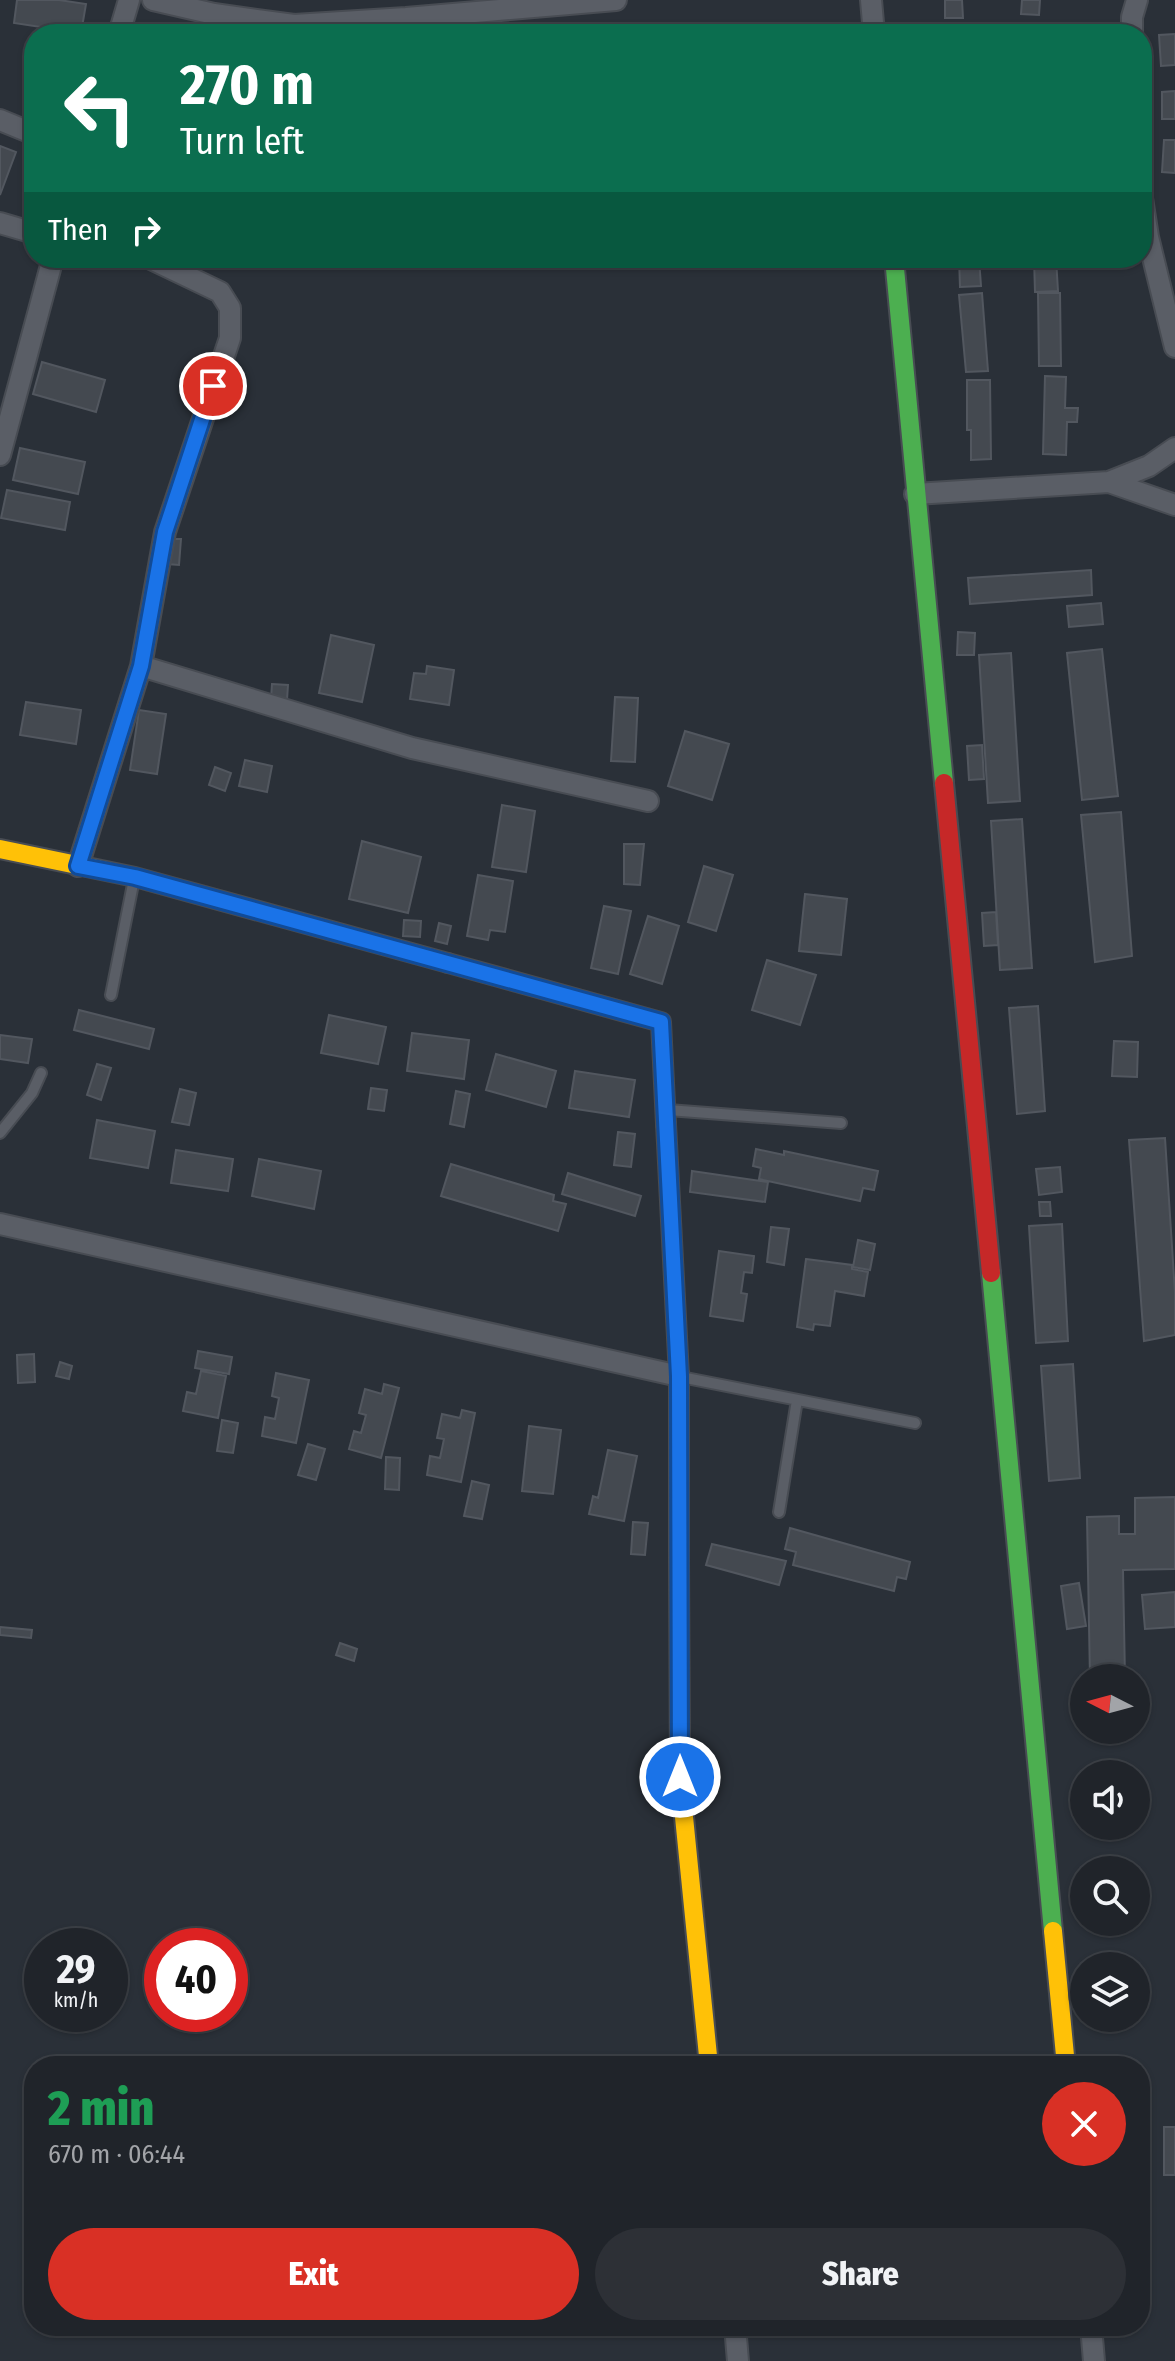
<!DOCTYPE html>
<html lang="en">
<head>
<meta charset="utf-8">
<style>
  body { margin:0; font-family:"Fira Sans Condensed",sans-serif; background:#2d3036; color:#f1f3f6; height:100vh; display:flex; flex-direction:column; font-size:30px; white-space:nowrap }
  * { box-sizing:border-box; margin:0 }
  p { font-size:26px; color:#a2a4a8 }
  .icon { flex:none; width:44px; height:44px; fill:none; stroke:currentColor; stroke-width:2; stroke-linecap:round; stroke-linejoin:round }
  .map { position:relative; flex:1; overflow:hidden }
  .details { position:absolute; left:24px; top:2056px; width:1126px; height:280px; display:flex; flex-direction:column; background:#20242a; border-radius:32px; box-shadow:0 2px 6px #0004,0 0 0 2px #3d4147 }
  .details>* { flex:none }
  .guide { position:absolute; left:24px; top:24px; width:1128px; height:244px; border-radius:32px; box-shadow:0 2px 6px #0004,0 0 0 2px #3d4147; background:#0b6e4f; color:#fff; overflow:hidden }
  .needle { width:52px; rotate:276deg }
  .fabs { position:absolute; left:1070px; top:1664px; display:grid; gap:16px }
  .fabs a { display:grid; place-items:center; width:80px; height:80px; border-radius:50%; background:#20242a; box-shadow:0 2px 6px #0004,0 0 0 2px #3d4147; font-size:40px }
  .speed { position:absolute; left:24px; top:1928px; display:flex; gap:16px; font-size:40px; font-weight:700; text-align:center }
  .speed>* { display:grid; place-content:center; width:104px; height:104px; border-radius:50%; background:#20242a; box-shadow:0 2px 6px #0004,0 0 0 2px #3d4147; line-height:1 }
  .speed small { font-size:20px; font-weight:400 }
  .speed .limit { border:12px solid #d22; background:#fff; color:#111 }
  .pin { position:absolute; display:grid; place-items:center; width:68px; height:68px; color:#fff; margin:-34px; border:4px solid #fff; border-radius:50%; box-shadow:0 2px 8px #0007 }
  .me { position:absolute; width:88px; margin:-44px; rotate:0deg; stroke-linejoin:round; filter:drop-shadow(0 0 6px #0008) }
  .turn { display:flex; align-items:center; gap:28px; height:168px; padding:0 24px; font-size:36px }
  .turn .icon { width:104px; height:104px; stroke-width:2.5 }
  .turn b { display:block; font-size:56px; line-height:68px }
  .then { display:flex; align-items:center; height:76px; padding:0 24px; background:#0003; gap:16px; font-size:30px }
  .round { display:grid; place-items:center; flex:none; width:84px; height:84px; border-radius:42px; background:#2d3036 }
  .head { display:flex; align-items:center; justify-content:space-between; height:136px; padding:0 24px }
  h1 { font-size:48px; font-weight:800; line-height:60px; color:#1e9e55 }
  .action { display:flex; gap:16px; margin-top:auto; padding:16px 24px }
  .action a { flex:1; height:92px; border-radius:48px; background:#d93025; color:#fff; font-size:32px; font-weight:800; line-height:92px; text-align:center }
  .action a+a { background:#2d3036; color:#f1f3f6 }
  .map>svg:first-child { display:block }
  .building { fill:#444950; stroke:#52575f; stroke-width:2 }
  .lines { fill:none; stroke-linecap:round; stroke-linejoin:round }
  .lane-casing { stroke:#484c53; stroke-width:14 }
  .street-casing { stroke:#484c53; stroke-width:24 }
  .fast-casing { stroke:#484c53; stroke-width:22 }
  .slow-casing { stroke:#484c53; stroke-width:22 }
  .jam-casing { stroke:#484c53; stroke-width:22 }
  .lane { stroke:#5a5e66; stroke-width:10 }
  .street { stroke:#5a5e66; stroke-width:20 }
  .fast { stroke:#4caf50; stroke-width:18 }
  .slow { stroke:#ffc107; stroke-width:18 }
  .jam { stroke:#c62828; stroke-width:18 }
  .route-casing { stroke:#114b97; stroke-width:20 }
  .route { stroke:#1a73e8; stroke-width:14 }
</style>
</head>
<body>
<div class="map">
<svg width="1175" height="2361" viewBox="0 0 1175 2361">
  <rect width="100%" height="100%" fill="#2a3038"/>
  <path class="building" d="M17,0H59L86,4L81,33L14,23Z
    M945,0H962L963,18H945Z
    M1022,0H1040L1039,15L1021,14Z
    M1175,34V65L1161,66L1159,35Z
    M1175,91V119H1162V92Z
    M1164,140H1175V173L1162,172Z
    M0,146L16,152L0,195Z
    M959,258H979L981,286L960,287Z
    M1034,258H1056L1058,291L1035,292Z
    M982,293L988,371L966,372L959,295Z
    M1038,293H1060L1061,366H1039Z
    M42,362L105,380L96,412L33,394Z
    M1045,376L1066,377L1065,408H1078L1077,422H1067L1066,455L1043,454Z
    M967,380H990L991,459L971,460V430H967Z
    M20,448L85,462L78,494L13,480Z
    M7,490L70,502L65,530L1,518Z
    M169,539H181L179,565L167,564Z
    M1091,570L1092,595L970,604L968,578Z
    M1101,603L1103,624L1069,627L1067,606Z
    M958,632L975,633L974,655H957Z
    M331,635L374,645L362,702L319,693Z
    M1102,649L1118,796L1082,800L1067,653Z
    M1011,653L1020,801L988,803L979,655Z
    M427,666L454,670L449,705L410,699L414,673L426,674Z
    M272,684L288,685L287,700L271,699Z
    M615,697L638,698L635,762L611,761Z
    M26,702L81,710L76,744L20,735Z
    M139,710L166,714L157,774L130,770Z
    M685,731L729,744L712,800L668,786Z
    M982,745L984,779L969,780L967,746Z
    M245,760L272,766L267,792L239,786Z
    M215,767L231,773L225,791L209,785Z
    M502,805L535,811L526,872L492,867Z
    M1121,812L1132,956L1095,962L1081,815Z
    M1022,819L1032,968L1000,970L991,821Z
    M362,841L421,857L408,913L349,899Z
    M624,844H644L640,885L624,884Z
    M704,866L733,875L716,931L688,922Z
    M478,875L513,881L505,932L490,930L488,940L467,936Z
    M805,894L847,899L841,955L799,951Z
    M604,906L631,911L618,974L591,968Z
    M996,912L998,945L984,946L982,913Z
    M648,916L679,926L662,984L630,974Z
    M404,920L421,921L420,937L403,936Z
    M439,923L451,926L447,944L435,941Z
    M767,960L816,975L800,1025L752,1010Z
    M1038,1006L1045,1111L1017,1114L1009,1008Z
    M79,1010L154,1029L149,1049L74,1030Z
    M329,1015L386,1027L378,1064L321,1053Z
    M412,1033L469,1040L464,1079L407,1071Z
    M0,1035L32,1039L28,1063L0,1059Z
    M1114,1041L1138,1042L1137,1077L1112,1076Z
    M496,1054L556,1071L546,1107L486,1090Z
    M97,1064L111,1068L101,1100L87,1095Z
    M575,1071L635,1080L629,1117L569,1108Z
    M371,1088L387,1090L384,1111L368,1109Z
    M180,1089L196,1093L189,1125L172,1122Z
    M456,1091L470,1094L464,1127L450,1124Z
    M97,1120L155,1131L148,1168L90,1158Z
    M618,1132L635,1134L631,1167L614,1165Z
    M1165,1138L1175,1293V1335L1144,1341L1129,1140Z
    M756,1149L784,1155V1151L878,1171L874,1190L863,1188L860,1201L759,1179L761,1168L753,1166Z
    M176,1150L233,1159L228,1191L171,1183Z
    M259,1159L321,1171L314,1209L252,1196Z
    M451,1164L554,1195L553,1201L566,1204L558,1231L441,1196Z
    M1060,1167L1062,1192L1039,1195L1036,1169Z
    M692,1171L768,1182L765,1202L690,1192Z
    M568,1173L641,1196L635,1216L562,1194Z
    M1039,1202H1050L1051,1216H1040Z
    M1062,1224L1068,1341L1036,1343L1029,1226Z
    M771,1227L789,1229L784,1265L767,1262Z
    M858,1240L875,1244L870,1270L853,1267Z
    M719,1251L754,1256L752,1273L744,1272L741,1293L747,1294L743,1321L710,1316Z
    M806,1259L852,1265V1269L868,1272L864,1296L835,1291L830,1326L814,1324L813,1330L797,1327Z
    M198,1351L232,1357L229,1374L195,1368Z
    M34,1354L35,1382L18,1383L17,1355Z
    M60,1362L72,1366L69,1379L56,1376Z
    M1073,1364L1080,1478L1049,1481L1041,1366Z
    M201,1371L226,1376L218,1418L183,1411L187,1392L196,1394Z
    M276,1373L309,1380L296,1443L262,1436L265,1417L275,1419L279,1398L272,1396Z
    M384,1384L399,1388L381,1458L349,1449L354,1431L361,1433L366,1415L359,1413L365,1389L382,1394Z
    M462,1410L475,1413L461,1482L427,1475L430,1456L440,1458L444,1439L437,1438L442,1414L460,1418Z
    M222,1420L238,1423L233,1453L217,1451Z
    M529,1426L561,1430L553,1494L522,1491Z
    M308,1444L325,1449L316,1480L298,1475Z
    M608,1450L637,1456L624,1521L589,1514L593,1496L598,1498Z
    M386,1457L400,1458L399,1490L385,1489Z
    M472,1481L489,1485L482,1519L464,1516Z
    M1175,1497V1569L1123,1570L1125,1678H1090L1087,1517L1119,1516V1534H1135V1498Z
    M633,1522L648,1523L645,1555L631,1554Z
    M790,1528L910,1562L906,1579L897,1577L894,1591L793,1565L796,1552L785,1549Z
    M712,1544L786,1561L779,1585L706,1565Z
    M1079,1583L1086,1626L1067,1629L1061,1586Z
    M1175,1592V1627L1145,1629L1142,1595Z
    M0,1627L32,1630L31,1638L0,1635Z
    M340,1643L357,1649L354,1661L336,1655Z
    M1164,2127H1175V2175H1164Z"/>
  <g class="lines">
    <g class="lane-casing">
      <path id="lane" d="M111,995L134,879
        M668,1110L841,1123
        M0,1133L32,1093L41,1073
        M681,1377L915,1423
        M779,1512L797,1400"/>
    </g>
    <g class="street-casing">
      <path id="street" d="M153,0L214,14L294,25L406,18L616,0
        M871,0L874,34
        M119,34L129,0
        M1132,34V17L1137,0
        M0,120L34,134
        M1142,198L1148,237L1175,347
        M0,223L34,233
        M0,455L53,258
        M1109,482L1149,466L1175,448
        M915,494L1109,482L1175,505
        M141,666L412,748L648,801
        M78,866L141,666L165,532L230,338V308L220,292L149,258
        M0,1224L679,1376
        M735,2326L738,2361
        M1091,2326L1094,2361"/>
    </g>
    <g class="fast-casing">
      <path id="fast" d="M894,258L944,783
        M666,1124L679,1376V1557
        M991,1273L1053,1931"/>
    </g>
    <g class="slow-casing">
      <path id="slow" d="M0,849L135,877L448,963
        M679,1557L680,1777L709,2066
        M1053,1931L1066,2066"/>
    </g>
    <g class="jam-casing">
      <path id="jam" d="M944,783L991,1273
        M448,963L661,1022L666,1124"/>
    </g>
    <use href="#lane" class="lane"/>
    <use href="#street" class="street"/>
    <use href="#fast" class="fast"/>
    <use href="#slow" class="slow"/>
    <use href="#jam" class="jam"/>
  </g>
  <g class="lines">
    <g class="route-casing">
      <path id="route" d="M213,386L165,532L141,666L78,866L135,877L661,1022L679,1376L680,1777"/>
    </g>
    <use href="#route" class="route"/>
  </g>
</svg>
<div class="fabs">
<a><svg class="needle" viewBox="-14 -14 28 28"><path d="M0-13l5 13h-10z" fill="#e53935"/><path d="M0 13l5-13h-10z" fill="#a2a4a8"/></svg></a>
<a><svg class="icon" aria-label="sound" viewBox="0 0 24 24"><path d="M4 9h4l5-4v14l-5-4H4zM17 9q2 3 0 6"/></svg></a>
<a><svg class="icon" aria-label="search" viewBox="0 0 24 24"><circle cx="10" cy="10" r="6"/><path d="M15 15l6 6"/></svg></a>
<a><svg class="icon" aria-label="layers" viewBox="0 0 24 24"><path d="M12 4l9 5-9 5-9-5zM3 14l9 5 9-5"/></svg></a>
</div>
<div class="speed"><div>29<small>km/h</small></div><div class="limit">40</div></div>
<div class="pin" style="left:213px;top:386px;background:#d93025"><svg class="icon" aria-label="arrive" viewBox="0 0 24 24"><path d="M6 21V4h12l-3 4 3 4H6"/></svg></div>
<svg class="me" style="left:680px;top:1777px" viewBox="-20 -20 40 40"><circle r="17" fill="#1a73e8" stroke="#fff" stroke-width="3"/><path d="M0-11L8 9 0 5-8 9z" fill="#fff"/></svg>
<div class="guide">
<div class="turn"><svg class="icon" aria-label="left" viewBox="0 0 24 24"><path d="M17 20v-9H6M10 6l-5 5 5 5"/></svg><div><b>270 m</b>Turn left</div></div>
<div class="then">Then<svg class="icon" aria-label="right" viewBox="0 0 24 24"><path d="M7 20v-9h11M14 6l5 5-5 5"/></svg></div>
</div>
<section class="details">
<div class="head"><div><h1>2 min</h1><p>670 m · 06:44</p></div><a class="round" style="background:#d93025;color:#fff"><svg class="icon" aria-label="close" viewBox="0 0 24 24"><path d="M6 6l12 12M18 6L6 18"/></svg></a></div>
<div class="action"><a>Exit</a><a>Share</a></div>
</section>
</div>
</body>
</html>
